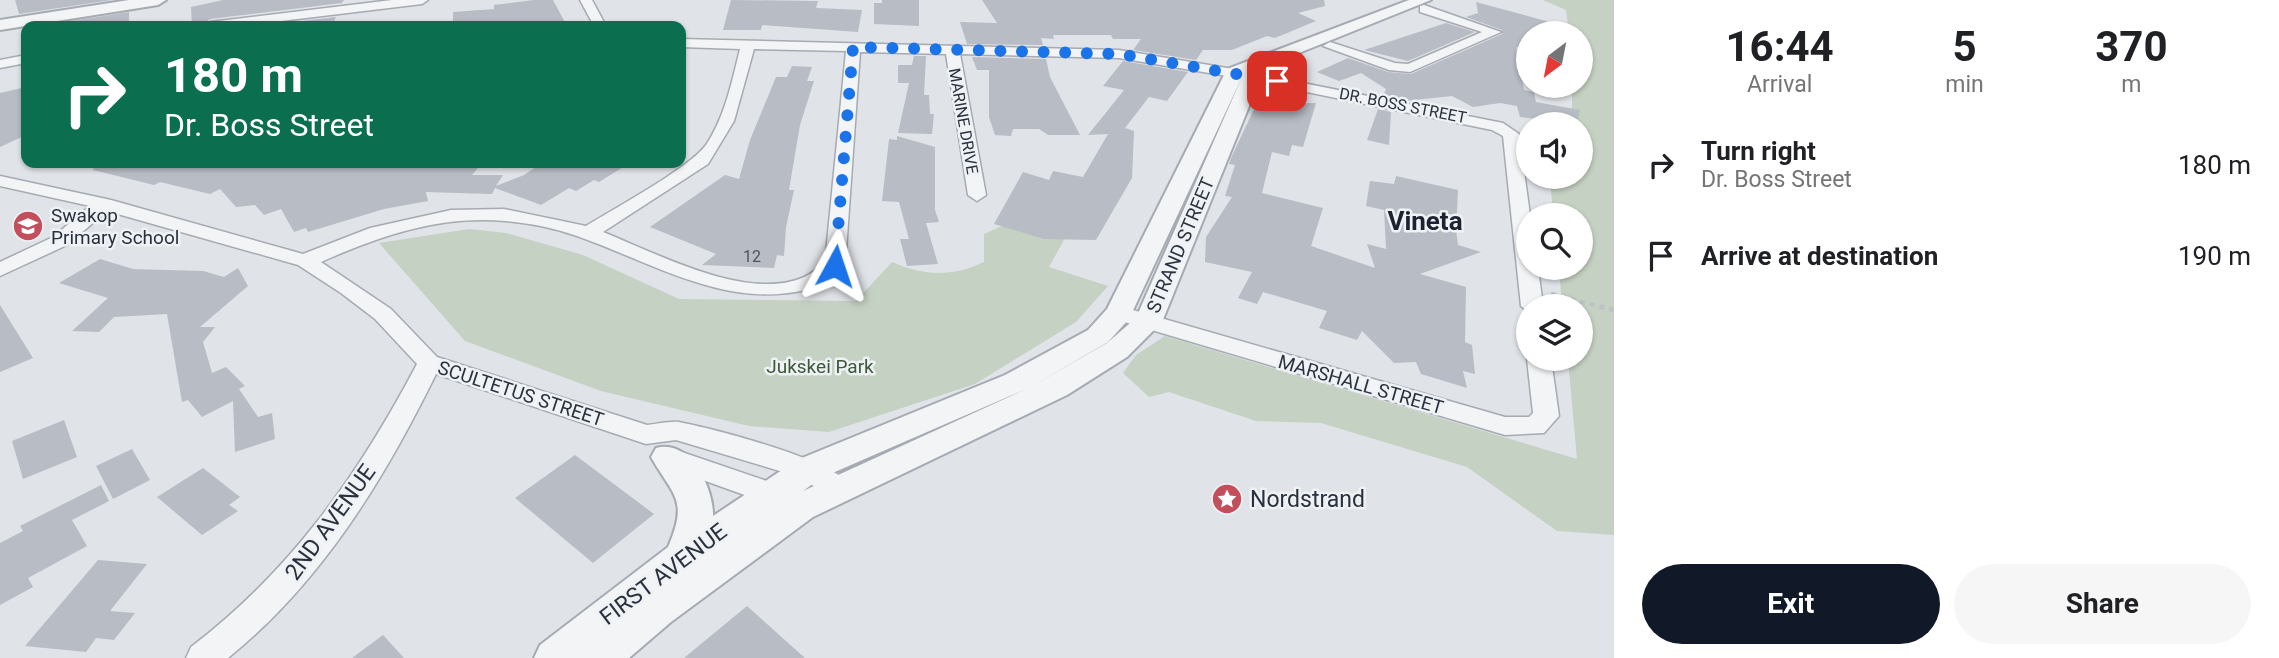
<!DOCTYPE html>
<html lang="en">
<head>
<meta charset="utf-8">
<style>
  body { margin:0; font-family:Roboto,sans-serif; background:#f6f6f6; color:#202124; height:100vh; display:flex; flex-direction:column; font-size:26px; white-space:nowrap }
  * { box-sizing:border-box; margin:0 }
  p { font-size:23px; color:#757577 }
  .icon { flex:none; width:38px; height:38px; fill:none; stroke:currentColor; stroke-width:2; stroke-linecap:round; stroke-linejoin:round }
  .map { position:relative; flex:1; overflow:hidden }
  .drawer { display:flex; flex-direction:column; background:#fff; width:665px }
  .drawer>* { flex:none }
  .hud { position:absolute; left:21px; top:21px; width:665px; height:147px; border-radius:14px; box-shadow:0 2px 5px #0004; background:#0b6e4f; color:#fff; overflow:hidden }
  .needle { width:46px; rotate:212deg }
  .tools { position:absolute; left:1516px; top:21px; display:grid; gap:14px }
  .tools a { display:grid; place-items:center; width:77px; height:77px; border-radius:50%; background:#fff; box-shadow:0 2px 5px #0004; font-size:35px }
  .pin { position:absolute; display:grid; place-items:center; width:60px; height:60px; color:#fff; margin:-30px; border-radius:14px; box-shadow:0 4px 10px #0006 }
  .me { position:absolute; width:77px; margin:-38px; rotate:5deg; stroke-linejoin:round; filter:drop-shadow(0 0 5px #0008) }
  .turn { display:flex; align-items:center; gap:24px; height:147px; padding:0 28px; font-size:32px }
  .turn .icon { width:91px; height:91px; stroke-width:2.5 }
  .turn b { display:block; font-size:49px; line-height:60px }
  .eta { display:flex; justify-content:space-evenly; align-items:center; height:119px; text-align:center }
  .eta b { font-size:42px; font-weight:700; line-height:49px }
  .primary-button { display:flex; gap:14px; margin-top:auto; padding:14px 28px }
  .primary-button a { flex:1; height:80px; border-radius:42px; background:#111827; color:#fff; font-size:28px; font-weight:700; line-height:80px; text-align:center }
  .primary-button a+a { background:#f6f6f6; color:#202124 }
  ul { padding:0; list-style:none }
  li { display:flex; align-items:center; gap:21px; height:91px; padding:0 28px }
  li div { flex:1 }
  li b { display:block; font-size:26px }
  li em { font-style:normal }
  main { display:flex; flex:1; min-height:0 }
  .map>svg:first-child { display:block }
  .green { fill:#c5d1c2 }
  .building { fill:#b8bcc4 }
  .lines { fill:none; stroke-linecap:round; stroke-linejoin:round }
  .minor-casing { stroke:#a6aab2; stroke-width:3 }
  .tertiary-casing { stroke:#a6aab2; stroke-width:4 }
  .path { stroke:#bec1c6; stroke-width:4.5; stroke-dasharray:5 5; stroke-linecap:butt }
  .minor { fill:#f2f4f6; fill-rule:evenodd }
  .tertiary { fill:#f2f4f6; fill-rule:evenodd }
  .route { stroke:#1a73e8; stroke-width:12; stroke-dasharray:0 21.6 }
  .labels { text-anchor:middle; stroke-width:5; stroke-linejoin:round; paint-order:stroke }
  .far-street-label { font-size:16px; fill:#2a313e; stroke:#eff2f5 }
  .number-label { font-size:16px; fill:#4e5460 }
  .poi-label { font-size:19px; fill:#2a313e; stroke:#eff2f5; text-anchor:start }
  .street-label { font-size:19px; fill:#2a313e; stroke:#eff2f5 }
  .park-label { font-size:19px; fill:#3d5838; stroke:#eff2f5 }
  .near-poi-label { font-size:23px; fill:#2a313e; stroke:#eff2f5; text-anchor:start }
  .near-street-label { font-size:23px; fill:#2a313e; stroke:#eff2f5 }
  .district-label { font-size:26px; font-weight:bold; fill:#1c222f; stroke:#eff2f5 }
</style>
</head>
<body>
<main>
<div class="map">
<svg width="1614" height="658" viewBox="0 0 1614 658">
  <rect width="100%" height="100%" fill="#e0e3e8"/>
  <path class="green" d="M1543,0H1614V535L1557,531L1467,467L1321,423L1256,421L1169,392L1149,397L1123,373L1136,355L1165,336L1577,459L1568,359H1580V306H1562L1559,268H1580V215H1553L1550,177H1580V124H1544V121L1572,124V86H1580V33H1569L1566,10Z
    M1002,226L1065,238L1049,267L1108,286L1076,322L975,384L829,432L749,426L601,391L465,341L379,243L469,229L506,233L583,255L679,299L856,301L892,262C923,276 953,277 984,262V234Z"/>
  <path class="building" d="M15,0H112L19,14Z
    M223,0H344L342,3L210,19L201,26H192L191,7Z
    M534,0H553L567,26H453V12L494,9V5Z
    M731,0L818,1L816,8L862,10L858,32L762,25L761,30H723Z
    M882,0H919V26L874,24V3H882Z
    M982,0H1324L1325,6L1298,13L1316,21L1275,38L1267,36L1232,50H1203L1196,60L1133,50L1141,39H1113L1111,35H1053L1054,39L1041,38L1043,45L967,44L960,22L997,23Z
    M1476,2L1568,27L1567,33H1528V49L1516,47L1524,90L1534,92L1536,102L1580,110L1577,124L1520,117L1517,106L1500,103L1473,107L1452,96L1405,101L1383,96L1386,89L1361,73L1339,81L1317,72L1348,58L1388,72L1411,74L1502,34V30L1466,17L1478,13Z
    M129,12V23L110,26H40Z
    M336,17L332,26H260Z
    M1446,23L1475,32L1408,61L1364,50Z
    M914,56H926L924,95H929L930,114H934L932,134L898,133L909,83H898V65H912Z
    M972,57L1046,59L1050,77L1080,135H1048L1039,129H1013L1011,136L995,135L989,117V70H977Z
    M1123,61L1188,72L1167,101L1149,97L1125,128L1134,131L1132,178L1096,240L1044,239L994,224L1023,172L1049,180L1053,171L1083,177L1108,134L1088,135L1124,90L1103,86Z
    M792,66L812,67L807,81H814L800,125L789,190H794L786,227L784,256L777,255L774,268L702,265L716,254L650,227L725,175L739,179L750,140L776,77H787Z
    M26,87V135L0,147V93Z
    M1261,103H1316L1303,147L1292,145L1289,156L1272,152L1262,193L1323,208L1311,246L1375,268L1367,244L1386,249L1384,210L1366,206L1370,181L1394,184L1396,176L1458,190L1456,230L1458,245L1481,252L1420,274L1466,287L1465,342L1472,345L1475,374L1463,371L1467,388L1421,374L1416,362L1394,363L1362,331L1357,340L1319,328L1327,311L1263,292L1257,304L1238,298L1252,272L1205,262L1206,237L1232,197L1225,196L1235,165L1229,164L1231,158L1254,109Z
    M1378,109L1391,112L1389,145L1367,140Z
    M897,136L935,147V210L939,222L926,223L938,264L907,266L900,239H909L899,202L882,201L889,139L897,140Z
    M94,163H482L472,175H503L496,186L524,175L542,163L553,165L554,163H630L599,182L594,180L576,191L569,188L541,205L495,188L492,194L426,192L428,201L384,209L308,232L306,228L294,232L281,209L264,215L255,205L236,207L220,189L210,194L160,182L154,185L93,170Z
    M100,259L133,269L203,271L224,277L238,268L248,286L200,327H215L203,342L212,373L226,367L245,386L239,389L258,417L272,413L275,439L235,452L233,401L202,417L188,400L182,402L167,314L114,317L99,332L72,331L108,298L59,283Z
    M0,305L33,358L0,372Z
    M64,420L77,457L23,479L12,441Z
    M132,449L150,480L113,499L96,466Z
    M575,455L654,514L593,563L515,498Z
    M203,468L240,497L229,505L238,511L202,535L157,497Z
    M101,485L109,501L72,520L87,546L28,578L33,587L0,605V543L23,531L20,526Z
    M98,560L147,564L110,611L135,613L114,640L96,638L86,652L25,646Z
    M747,606L805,658H684Z
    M383,635L404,658H352Z"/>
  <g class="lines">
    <g class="minor-casing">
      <path id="minor" d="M392,0H428L422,4L240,26H203L210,22Z
        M580,0H592L606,26H594Z
        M1424,5L1501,32L1410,72L1389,70L1323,46L1330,42L1395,63L1408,64L1482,32L1420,12V6Z
        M681,39L1119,50L1233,69L1503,123L1519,134L1530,215H1528V268H1538L1543,306H1528V312L1521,306L1503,136L1492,130L1233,77L1119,58L960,54L986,195L977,201L968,195L946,54L860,52L845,266C837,278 819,287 805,290C725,309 651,262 577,236C554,228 529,223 505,221C440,215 379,236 321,262L391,309L437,357L647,425C657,424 669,421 679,422C714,429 838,460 854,489L850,497L840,500L830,497L800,477L676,440L646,444L436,374C384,480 321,583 228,658H186L191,647C291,571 359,474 417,364L375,319L341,293L298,265L107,211L67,245L0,276V262L53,237L90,206L0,186V176L111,200L303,254L370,228L451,210L504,209L586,226C615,208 688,169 706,145C725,117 732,81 740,49L681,47ZM754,49L846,51L825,263C818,268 810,275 802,278C745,301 656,253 603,232L708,164L734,121Z
        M26,55V63L0,68V60Z
        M1119,306L1505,417H1529L1533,413L1527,359H1551L1559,416L1544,433L1505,435L1111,318L1108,313L1111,308Z
        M670,448L796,491L800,499L796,507L786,510L661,465L657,458L661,451Z"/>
    </g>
    <g class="tertiary-casing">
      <path id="tertiary" d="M129,0H166L158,5L0,30V20Z
        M1409,0H1431L1279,61L1285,66L1260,79L1162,322L1127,357L1067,395L813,517L671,622L629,658H534L540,645L668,547C689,499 673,496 651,457L656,448C690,438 714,488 713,516L797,460L1005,375L1088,330L1107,309L1227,69ZM1243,75L1136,318L1107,343L1027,389L1108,342L1129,319ZM1026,389L803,491L821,478Z"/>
    </g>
    <path class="path" d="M1551,294L1614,310"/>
    <use href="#minor" class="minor"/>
    <use href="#tertiary" class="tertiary"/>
  </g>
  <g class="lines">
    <path class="route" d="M835,266L853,47L1119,54L1277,81"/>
  </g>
  <defs>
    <g id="school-disc" transform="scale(1.575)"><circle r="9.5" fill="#c34f5d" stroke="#eff2f5"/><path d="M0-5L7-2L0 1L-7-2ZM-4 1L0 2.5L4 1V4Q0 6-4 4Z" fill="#fff"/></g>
    <g id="sight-disc" transform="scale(1.575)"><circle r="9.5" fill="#c34f5d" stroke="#eff2f5"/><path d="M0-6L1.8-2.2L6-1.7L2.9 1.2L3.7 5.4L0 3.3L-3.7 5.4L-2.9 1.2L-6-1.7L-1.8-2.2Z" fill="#fff"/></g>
  </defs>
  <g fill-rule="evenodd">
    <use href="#school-disc" x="28" y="226"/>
    <use href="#sight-disc" x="1227" y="499"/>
  </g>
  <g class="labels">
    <g class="far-street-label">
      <text transform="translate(1403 105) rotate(11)" y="6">DR. BOSS STREET</text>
      <text transform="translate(964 121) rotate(80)" y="6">MARINE DRIVE</text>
    </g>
    <g class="number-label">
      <text x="752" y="262">12</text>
    </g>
    <g class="poi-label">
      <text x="51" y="222">Swakop<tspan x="51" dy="22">Primary School</tspan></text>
    </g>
    <g class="street-label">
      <text transform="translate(1180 245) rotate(-67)" y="7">STRAND STREET</text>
      <text transform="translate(1361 384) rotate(16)" y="7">MARSHALL STREET</text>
      <text transform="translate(521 393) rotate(18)" y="7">SCULTETUS STREET</text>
    </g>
    <g class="park-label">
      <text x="820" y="373">Jukskei Park</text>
    </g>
    <g class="near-poi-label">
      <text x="1250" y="507">Nordstrand</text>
    </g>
    <g class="near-street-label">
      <text transform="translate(330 522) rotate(-54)" y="8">2ND AVENUE</text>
      <text transform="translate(663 574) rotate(-37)" y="8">FIRST AVENUE</text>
    </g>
    <g class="district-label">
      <text x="1425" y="230">Vineta</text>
    </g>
  </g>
</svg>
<div class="tools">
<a><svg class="needle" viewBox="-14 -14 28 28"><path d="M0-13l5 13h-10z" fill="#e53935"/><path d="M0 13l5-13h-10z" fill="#757577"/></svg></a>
<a><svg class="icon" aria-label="sound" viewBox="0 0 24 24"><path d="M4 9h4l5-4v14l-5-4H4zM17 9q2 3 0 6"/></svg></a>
<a><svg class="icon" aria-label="search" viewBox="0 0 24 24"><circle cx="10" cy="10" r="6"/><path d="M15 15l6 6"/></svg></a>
<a><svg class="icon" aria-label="layers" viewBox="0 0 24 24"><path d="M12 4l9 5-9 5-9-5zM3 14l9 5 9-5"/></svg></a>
</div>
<div class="pin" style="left:1277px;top:81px;background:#d93025"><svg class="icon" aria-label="arrive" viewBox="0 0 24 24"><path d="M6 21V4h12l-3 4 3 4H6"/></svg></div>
<svg class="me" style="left:835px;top:266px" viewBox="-20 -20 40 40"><path d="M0-17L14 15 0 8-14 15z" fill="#1a73e8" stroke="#fff" stroke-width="4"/></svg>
<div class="hud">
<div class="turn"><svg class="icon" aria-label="right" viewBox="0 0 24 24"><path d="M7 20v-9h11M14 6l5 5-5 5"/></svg><div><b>180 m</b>Dr. Boss Street</div></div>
</div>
</div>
<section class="drawer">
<div class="eta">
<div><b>16:44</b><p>Arrival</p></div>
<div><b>5</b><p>min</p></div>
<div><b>370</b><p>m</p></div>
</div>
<ul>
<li><svg class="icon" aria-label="right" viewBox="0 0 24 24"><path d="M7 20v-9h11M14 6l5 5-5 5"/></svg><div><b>Turn right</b><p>Dr. Boss Street</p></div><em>180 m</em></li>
<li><svg class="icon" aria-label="arrive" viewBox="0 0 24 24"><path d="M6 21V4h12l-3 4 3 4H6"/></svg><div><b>Arrive at destination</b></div><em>190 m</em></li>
</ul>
<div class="primary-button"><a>Exit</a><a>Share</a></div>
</section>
</main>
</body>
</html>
